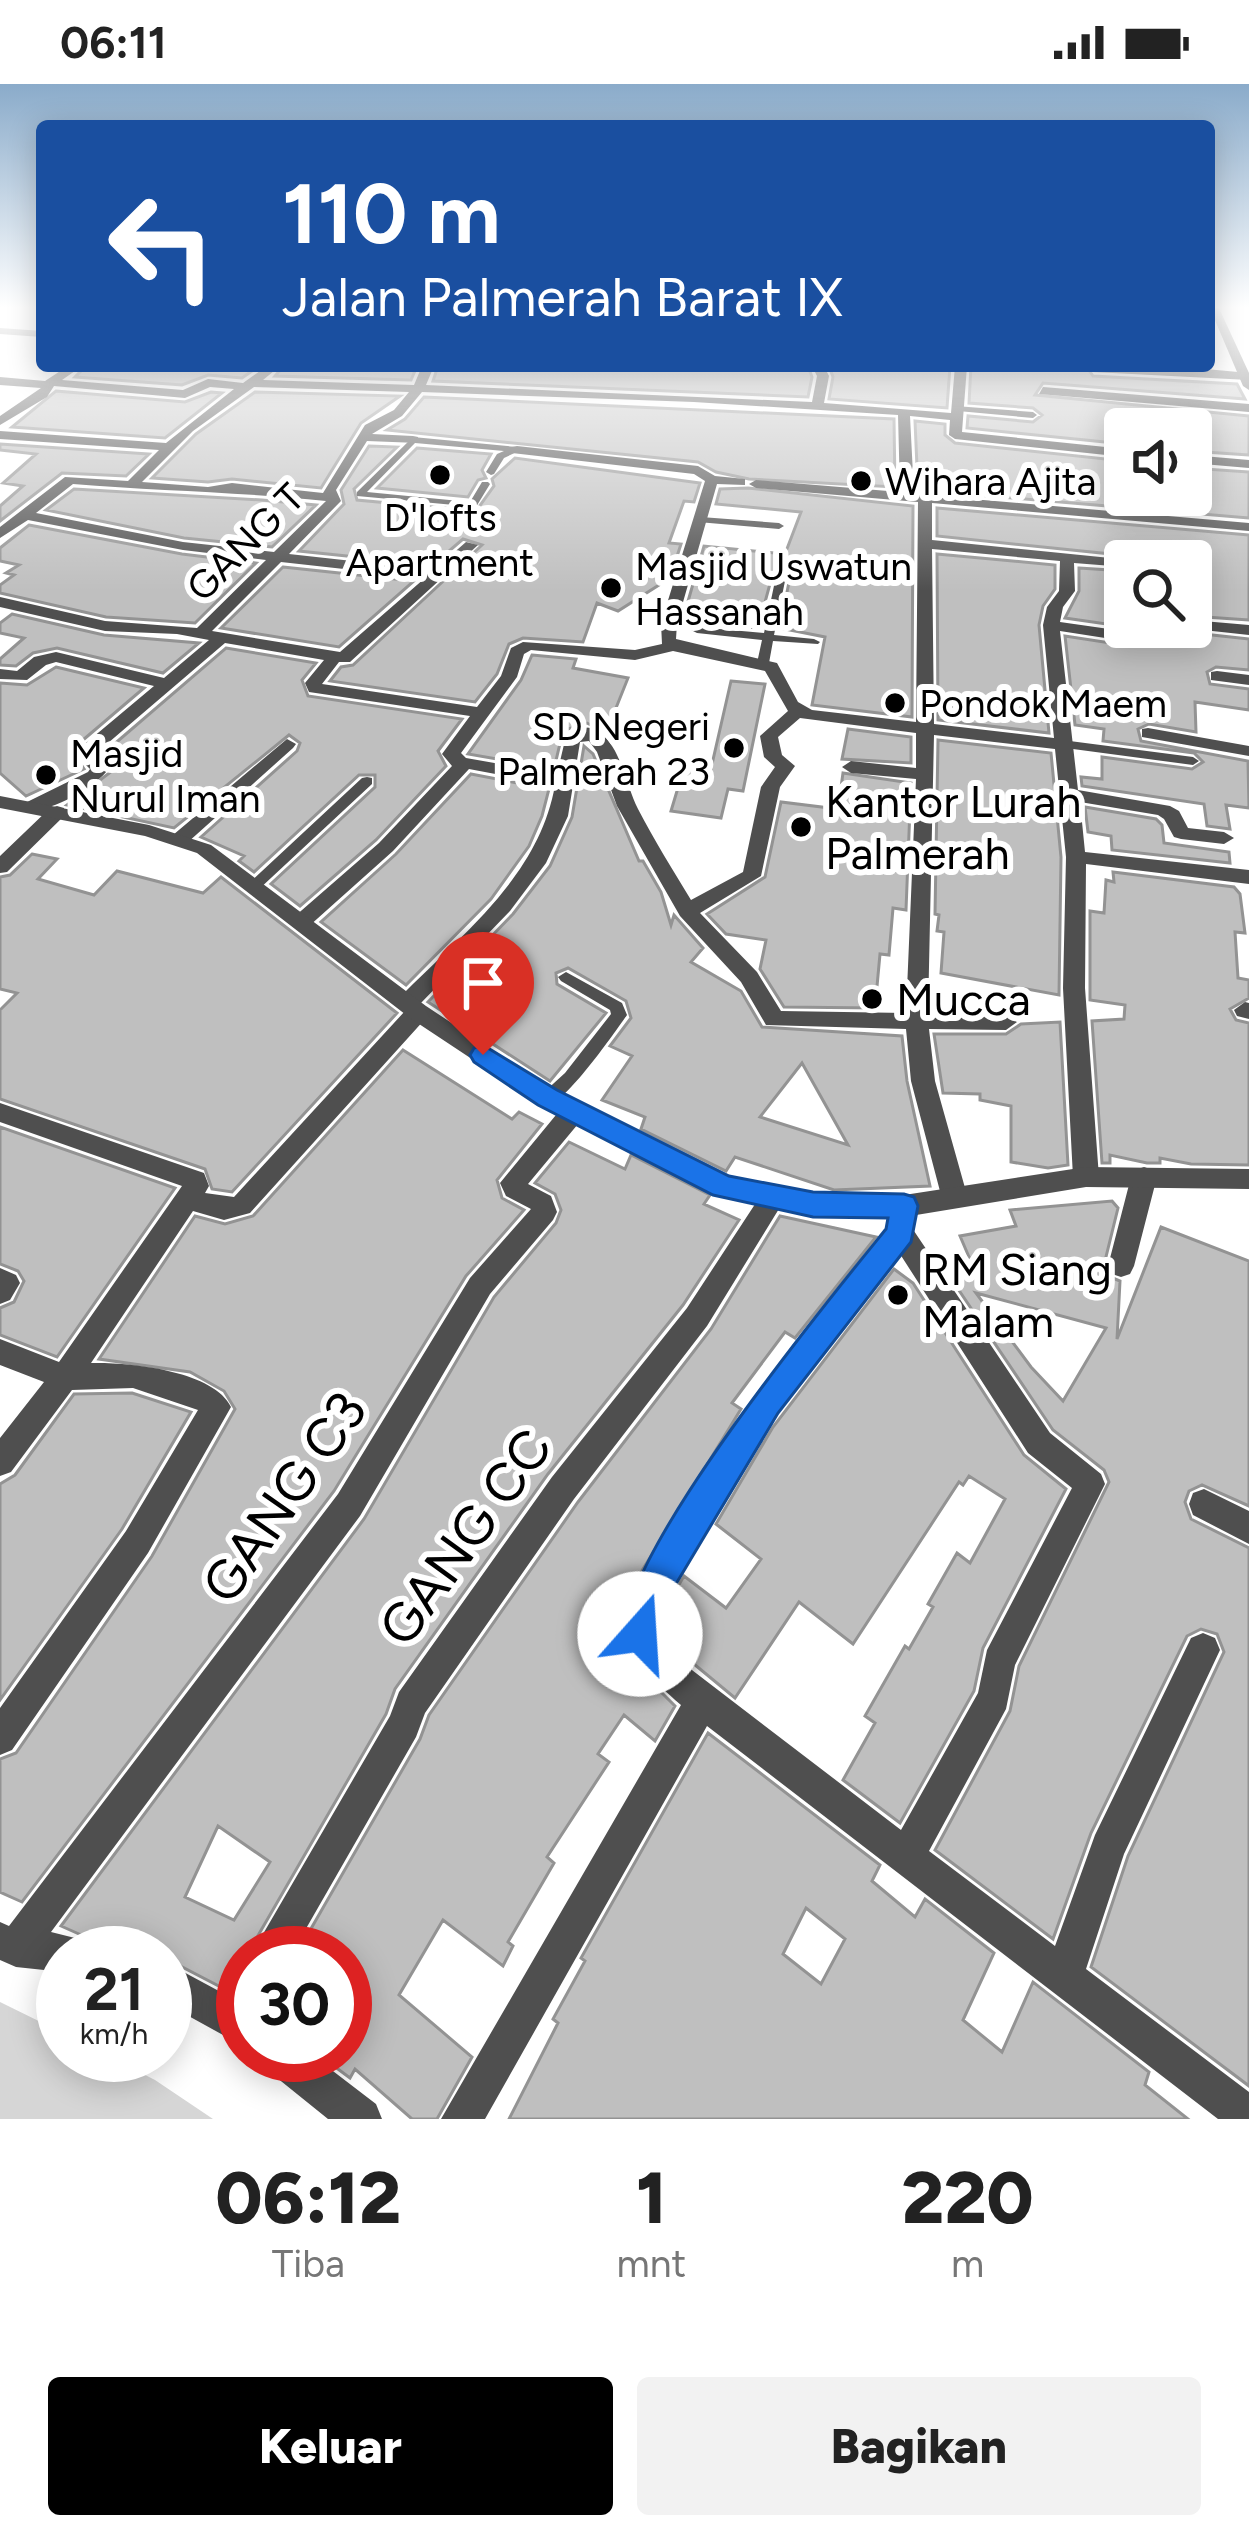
<!DOCTYPE html>
<html lang="id">
<head>
<meta charset="utf-8">
<style>
  body { margin:0; font-family:Figtree,sans-serif; background:#f2f2f2; color:#222; height:100vh; display:flex; flex-direction:column; font-size:45px; white-space:nowrap }
  * { box-sizing:border-box; margin:0 }
  p { font-size:39px; color:#767676 }
  .icon { flex:none; width:66px; height:66px; fill:none; stroke:currentColor; stroke-width:2; stroke-linecap:round; stroke-linejoin:round }
  .map { position:relative; height:2035px; overflow:hidden }
  .details { display:flex; flex-direction:column; background:#fff; flex:1 }
  .details>* { flex:none }
  .top-card { position:absolute; left:36px; top:36px; width:1179px; height:252px; border-radius:12px; box-shadow:0 6px 30px #0003; background:#1a4fa0; color:#fff; overflow:hidden }
  .fabs { position:absolute; left:1104px; top:324px; display:grid; gap:24px }
  .fabs a { display:grid; place-items:center; width:108px; height:108px; border-radius:12px; background:#fff; box-shadow:0 6px 30px #0003; font-size:60px }
  .speed { position:absolute; left:36px; top:1842px; display:flex; gap:24px; font-size:60px; font-weight:700; text-align:center }
  .speed>* { display:grid; place-content:center; width:156px; height:156px; border-radius:50%; background:#fff; box-shadow:0 6px 30px #0003; line-height:1 }
  .speed small { font-size:30px; font-weight:400 }
  .speed .limit { border:18px solid #d22; background:#fff; color:#111 }
  .pin { position:absolute; display:grid; place-items:center; width:102px; height:102px; color:#fff; margin:-123px -51px; border-radius:50% 50% 50% 0; rotate:-45deg; box-shadow:0 0 12px #0007 }
  .pin .icon { rotate:45deg }
  .me { position:absolute; width:132px; margin:-66px; rotate:19deg; stroke-linejoin:round; filter:drop-shadow(0 0 9px #0008) }
  .turn { display:flex; align-items:center; gap:42px; height:252px; padding:0 48px; font-size:54px }
  .turn .icon { width:156px; height:156px; stroke-width:2.5 }
  .turn b { display:block; font-size:84px; line-height:102px }
  .eta { display:flex; justify-content:space-evenly; align-items:center; height:204px; text-align:center }
  .eta b { font-size:72px; font-weight:800; line-height:84px }
  .button { display:flex; gap:24px; margin-top:auto; padding:24px 48px }
  .button a { flex:1; height:138px; border-radius:12px; background:#000; color:#fff; font-size:48px; font-weight:800; line-height:138px; text-align:center }
  .button a+a { background:#f2f2f2; color:#222 }
  .status { display:flex; justify-content:space-between; align-items:center; height:84px; padding:0 60px; background:#fff; direction:ltr }
  .status svg { height:33px; fill:currentColor }
  .map>svg:first-child { display:block }
  .green { fill:#d6d6d6 }
  .building { fill:#bfbfbf; stroke:#939393; stroke-width:3; fill-rule:evenodd }
  .lines { fill:none; stroke-linecap:round; stroke-linejoin:round }
  .service { fill:#4f4f4f; fill-rule:evenodd }
  .minor { fill:#4f4f4f; fill-rule:evenodd }
  .tertiary { fill:#4f4f4f; fill-rule:evenodd }
  .route { fill:#1a73e8; stroke:#114b97; stroke-width:3 }
  .poi-dot { fill:#000; stroke:#fff; stroke-width:4.5 }
  .labels { text-anchor:middle; stroke-width:12; stroke-linejoin:round; paint-order:stroke }
  .far-poi-label { font-size:39px; fill:#000; stroke:#fff; text-anchor:start }
  .far-street-label { font-size:39px; fill:#000; stroke:#fff }
  .poi-label { font-size:45px; fill:#000; stroke:#fff; text-anchor:start }
  .near-street-label { font-size:54px; fill:#000; stroke:#fff }
</style>
</head>
<body>
<div class="status"><b>06:11</b><svg viewBox="0 0 49 12"><path d="M0 12V9h3v3zM5 12V6h3v6zM10 12V3h3v9zM15 12V0h3v12zM26 1h20v11H26zM47 4h2v5h-2z"/></svg></div>
<div class="map">
<svg width="1249" height="2035" viewBox="0 0 1249 2035">
  <rect width="100%" height="100%" fill="#fff"/>
  <path class="green" d="M0,1918L63,1949V1971H106L155,1996L213,2035H0Z"/>
  <path class="building" d="M86,282H259L242,294L208,291L182,301L75,293Z
    M284,282L387,286L417,282L411,296L275,292Z
    M438,282H808L812,293L808,313L433,297Z
    M829,282H950L947,324L829,315L833,293Z
    M971,282H1086L1093,292L1237,300L1245,315L1043,299L1035,311L1249,332V371L1191,367V345H1125V360L967,344L968,332L1033,338L1042,331L1033,324L969,319Z
    M56,307L185,318L211,308L222,309L165,354L12,343Z
    M255,308L400,312L361,339L321,404L232,395L208,398L152,394L196,350Z
    M424,313L894,335L895,403L749,395L716,388L698,378L387,346L405,335Z
    M915,337L945,340V351L955,359L1125,377V411H1191V384L1249,388V434L918,406Z
    M0,360L149,370L126,392L62,389L0,437V422L23,402L3,399L36,370L0,366Z
    M369,362L397,363L354,405L357,416L476,427L494,402L492,395L515,374L700,399L694,418L684,417L669,459L681,460L670,494L618,527L597,519L583,558L523,554L509,560L497,590L475,618L330,597L341,583L353,581L482,461L463,455L433,481L299,467L344,420L341,406Z
    M417,364L491,370L482,386L486,394L478,396L468,413L377,404Z
    M748,404L913,422L912,633L812,621L825,553L780,544L789,498L782,490L771,496L758,544L682,538L704,462L785,470L801,428L716,420L720,405Z
    M74,405L262,416L316,421L272,463L184,454L46,426Z
    M937,424L1249,451V536L1191,532V477H1134L1130,472L937,452Z
    M29,441L182,470L256,479L195,539L106,533L0,509V501L14,491L6,489L19,481L0,477V464Z
    M937,470L1055,481V505L1043,522L1039,541L1049,649L938,636Z
    M283,483L414,497L339,563L221,544Z
    M1079,484L1125,487V536L1120,542L1065,534L1079,507Z
    M12,530L104,551L199,559L163,589L57,564L33,569L16,582L0,581V575L24,554L0,549V539Z
    M1144,543H1181L1185,548L1249,555V586L1216,583L1207,588L1210,600L1249,605V626L1195,618L1196,648L1149,640L1138,645L1141,657L1248,677L1249,724L1226,721L1230,745L1207,742L1204,720L1082,702L1081,693L1102,695V673L1192,685L1203,678L1194,669L1103,657L1104,645L1075,641L1065,552L1130,562L1141,557Z
    M226,564L316,579L302,596L308,612L462,635L438,667L446,682L376,756L300,822L271,800L375,703V691H359L254,788L239,777L244,772L201,753L297,667L300,659L289,651L174,744L67,721L112,687L105,668Z
    M532,571L576,575L573,584L628,594L606,649L587,639L568,645L562,651L554,685L468,670L521,596Z
    M56,583L144,604L83,656L76,673L84,685L26,712L0,689V599L27,601Z
    M731,597L765,600L743,707L728,705L721,734L671,727L683,687L710,689Z
    M848,645L911,653V679L842,675Z
    M938,656L1051,669L1061,773L1059,911L941,889L944,848L937,847L939,831L935,830Z
    M584,662L593,670L639,777H643L661,808L671,841L674,831L703,864L691,878L741,907L762,943L902,952L907,997L930,1102L834,1106L735,1073L726,1087L641,1045L645,1033L602,1016L632,972L610,962L631,934L626,917L568,884L556,889L557,900L606,929L550,997L428,918L513,830L550,782L572,733ZM802,979L848,1061L760,1033Z
    M843,689L911,699L906,826L893,824L889,871L880,870L875,924L784,923L760,885L766,856L726,850L707,830L765,793L781,718L838,725Z
    M471,690L549,705L542,732L529,762L491,815L406,901L321,838L396,770Z
    M1085,723L1156,735L1162,741L1164,759L1229,768L1230,779L1112,766L1111,752L1088,748Z
    M32,770L57,775L38,795L94,811L117,787L203,809L221,793L397,929L232,1108L212,1105L205,1085L0,1015V926L17,909L0,905V793L10,791Z
    M1113,788L1234,803L1240,810L1245,849L1235,848L1238,894L1249,896V914L1230,925L1236,936L1249,939V1081L1191,1080L1160,1074V1079H1147L1110,1071V1079H1102L1092,937L1124,935L1125,921L1090,916V827L1104,829L1106,796L1114,798Z
    M1060,938L1068,1081L1048,1084L1011,1078V1022L980,1016V1010L943,1009L934,950H1006L1021,940Z
    M403,966L512,1035L519,1028L542,1040L497,1096L502,1114L524,1126L466,1192L334,1407L22,1818L0,1808V1675L16,1669L152,1472L235,1325L224,1307L190,1288L99,1275L195,1132L225,1140L253,1132Z
    M0,1043L175,1104L57,1273L0,1251V1224L14,1218L24,1197L18,1187L0,1180Z
    M569,1058L625,1085L631,1071L710,1111L704,1120L739,1136L683,1221L548,1390L395,1605L386,1630L248,1869H243V1903L238,1912L165,1874V1869H122L61,1842L364,1435L494,1213L556,1139L561,1126L555,1110L535,1099ZM218,1742L270,1778L234,1836L185,1813Z
    M1112,1117L1118,1124L1104,1181L1108,1192L1120,1197L1117,1255L1161,1143L1249,1177V1422L1202,1401L1189,1407L1185,1418L1191,1435L1249,1464V2002L1091,1883L1128,1772L1224,1568L1217,1550L1201,1545L1187,1552L1091,1749L1053,1855L935,1766L1010,1627L1019,1582L1109,1398L1104,1386L1053,1346L950,1193L975,1187L960,1152L1016,1142L1010,1126ZM976,1209L1106,1244L1063,1317L1031,1283Z
    M780,1132L876,1153L795,1254L785,1248L732,1319L741,1325L632,1503L625,1523V1558L639,1586L675,1622L655,1657L624,1631L598,1670L609,1678L547,1773L554,1779L508,1858L513,1862L503,1882L443,1836L399,1911L472,1973L437,2035H412L355,1985L350,1994L319,1971H345V1869H297L420,1655L429,1631L578,1418L711,1245Z
    M894,1185L913,1199L1024,1371L1066,1405L983,1564L974,1607L900,1739L843,1696L875,1639L865,1632L905,1562L909,1565L933,1523L928,1520L957,1469L970,1479L1005,1415L969,1392L963,1401L959,1398L853,1560L799,1518L735,1614L677,1566L665,1540L666,1523L684,1492L726,1524L761,1475L716,1440L773,1343Z
    M132,1309L191,1328L122,1445L0,1616V1400L15,1391L74,1310Z
    M708,1649L880,1781L872,1797L915,1833L925,1815L994,1869L963,1936L1002,1968L1033,1898L1149,1988L1145,2001L1188,2035H509L558,1939L553,1935L585,1877L581,1874ZM806,1824L845,1855L821,1900L783,1870Z"/>
  <g class="lines">
    <path class="service" d="M1090,284L1246,292L1249,296L1093,288Z
      M955,322L1033,328L1037,331L1033,334L958,327Z
      M413,353L517,363L521,366L504,374L494,390L491,391L486,388L497,370L504,367L415,359L367,408L470,418L482,398H488L490,400L476,423L357,412V408Z
      M701,433L779,439L784,442L779,445L698,438L696,436Z
      M780,494L785,497L774,551L814,555L820,558L818,560L773,557L769,579L763,582L757,579L762,556L697,549L691,546L697,543L764,549L775,497Z
      M1062,656L1193,673L1199,677L1193,681L1058,663L1056,660Z
      M367,693L372,694V700L257,807H247V801L362,694Z
      M566,888L622,919L627,931C615,948 569,1014 551,1019C548,1020 545,1019 542,1018L540,1014L542,1010L565,989L611,930L610,926L561,897L558,893Z"/>
    <path class="minor" d="M0,244L42,247V253L0,250Z
      M68,282H82L62,296L183,306L208,295L243,299L267,282H280L263,296L414,301L422,282H434L426,301L812,318L817,292L812,282H824L829,292L824,319L951,329L955,282H967L962,348L1125,365V373L955,355L949,351L950,336L910,332L914,410L1249,439V447L932,419V456L1130,476L1125,477V483L1074,479L1075,507L1063,523L1060,538L1123,547L1125,540L1139,543V553L1131,558L1060,547L1078,706L1170,722L1179,727L1188,744L1224,748L1234,754L1224,760L1181,755L1174,753L1164,735L1158,731L1080,718L1085,768L1249,786V800L1086,780L1085,904L1099,1093L1095,1100H1077L1073,1093L1063,904L1066,773L1055,665L934,651L928,929L1006,930L1017,938L1006,946L929,945L935,997L967,1111L963,1118L954,1121L945,1118L941,1111L911,997L906,945L766,941L741,898L680,832L617,722L597,668L589,657L580,658L568,732L546,779L510,827L420,920L429,928L426,934L250,1129L224,1136L193,1127L91,1279C126,1278 214,1286 231,1323L148,1469L12,1666L0,1671V1624L126,1447L198,1326L133,1304L72,1306L11,1388L0,1392V1354L44,1298L0,1281V1255L59,1278L182,1102L0,1038V1019L204,1089L209,1102L205,1109L234,1113L405,927L396,920L399,914C461,851 539,793 555,701L469,685L393,767L308,843H294L291,838L294,833L379,759L452,682L442,670L470,632L309,608L305,599L324,576L225,559L101,665L98,674L109,684C96,704 49,729 25,727V719L88,688L90,685L80,675L86,659L154,602L56,578L46,581L27,596L0,595V585L17,587L34,573L56,568L164,594L209,556L177,550L105,547L0,523V513L105,537L197,544L266,476L183,466L28,436L0,454V443L65,393L128,397L159,366L0,355V347L166,359L234,305L210,303L185,314L54,302L47,313L0,341V332L41,304L0,301V293L45,297ZM254,303L409,308L394,326L365,341L323,409L232,399L208,403L142,398L193,347ZM422,308L694,318L898,331L900,408L756,396L749,400L756,404L918,418L916,638L812,626L798,618L777,579L676,555L677,539L717,400L745,401V395L715,392L698,382L517,362L512,363V369L694,390L705,397L661,539L662,560L635,566L523,558L511,564L501,592L477,623L322,600L339,578H350L478,461L466,458L434,486L289,470L341,417L336,406L367,357L418,359V353L413,352L372,350L402,332ZM73,400C158,407 241,408 326,417L274,468L183,458L36,429ZM932,465L1060,477L1059,507L1047,523L1043,541L1054,654L934,640ZM281,478L425,494L340,568L212,547ZM531,566L635,576L673,567L765,587L788,627L760,652L764,673L775,683L761,703L743,788L691,816C673,786 654,756 638,725C626,702 622,665 600,649C587,639 577,644 566,652L557,690L466,674L461,669L517,593L524,570ZM800,634L916,649V684L851,677L842,683L851,689L916,695L906,929L781,927L757,888L700,829L761,792L780,703L795,682L782,671L778,653Z
      M1098,282H1173L1249,289L1243,293L1104,285Z
      M1043,303L1249,320V328L1039,310Z
      M1191,371L1249,376V384L1191,379Z
      M1191,536L1249,541V551L1185,544L1191,543Z
      M1217,587L1249,591V601L1211,596V588Z
      M1148,644L1249,662V672L1142,653V645Z
      M287,655L296,660L293,664L187,759H173V751Z
      M57,722L64,724V732L7,788L0,789V772L50,724Z
      M1245,918L1249,919V935L1237,932L1234,926Z
      M574,1018L583,1020L586,1027L583,1034L528,1100L551,1112L557,1128L553,1136L490,1210L360,1432L51,1848L79,1855L84,1869H63V1888L16,1883L0,1876V1838L9,1842L338,1410L470,1194L531,1125L506,1112L500,1099L565,1020Z
      M1144,1083L1153,1086L1157,1093L1134,1182L1130,1190L1121,1193L1112,1190L1108,1182L1131,1093L1135,1086Z
      M772,1105L781,1108L785,1115L707,1242L574,1415L425,1629L416,1653L292,1869H252L390,1632L399,1608L552,1393L687,1224L763,1108Z
      M904,1111L913,1115L917,1122L914,1147L1050,1349L1101,1390L1105,1400L1015,1581L1006,1625L929,1767L1055,1862L1095,1751L1191,1554L1203,1549L1215,1554L1220,1566L1124,1770L1086,1885L1249,2008V2035H1218L707,1642L485,2035H441L681,1621C641,1586 612,1559 636,1504L757,1308L888,1145L895,1115ZM900,1170L1028,1369L1072,1404L987,1566L978,1609L901,1746L688,1583C667,1564 655,1550 662,1521L777,1328Z
      M0,1184L16,1191L20,1199L10,1216L0,1220Z
      M1204,1405L1249,1427V1460L1193,1431L1189,1420L1193,1409Z
      M165,1878L243,1920V1962L165,1919Z
      M260,1971H312L376,2020L382,2035H328L266,1985Z"/>
    <path class="tertiary" d="M1209,222H1218L1249,289V306L1243,302Z
      M0,712L149,741L211,761L426,922L556,1008L728,1093L813,1110L904,1111L1086,1083L1249,1085V1105L1086,1103L904,1133L813,1132L723,1112L540,1020L410,934L197,769L145,752L0,724Z"/>
  </g>
  <linearGradient id="sky" x2="0" y2="1"><stop stop-color="#8aabca"/><stop offset="0.44" stop-color="#fff"/><stop offset="1" stop-color="#fff" stop-opacity="0"/></linearGradient>
  <rect width="1249" height="507" fill="url(#sky)"/>
  <path class="route" d="M483,961L557,1006L729,1092L813,1108L904,1110L914,1113L918,1122L911,1158L778,1329L664,1520L653,1564L640,1569L627,1564C598,1494 835,1208 886,1145L888,1134L813,1133L713,1111L538,1021L474,978L470,971L474,964Z"/>
  <g class="poi-dot">
    <circle cx="440" cy="391" r="12"/>
    <circle cx="861" cy="397" r="12"/>
    <circle cx="611" cy="504" r="12"/>
    <circle cx="895" cy="619" r="12"/>
    <circle cx="734" cy="664" r="12"/>
    <circle cx="46" cy="691" r="12"/>
    <circle cx="801" cy="743" r="12"/>
    <circle cx="872" cy="915" r="12"/>
    <circle cx="898" cy="1211" r="12"/>
  </g>
  <g class="labels">
    <g class="far-poi-label">
      <text x="885" y="411">Wihara Ajita</text>
      <text x="440" y="447" text-anchor="middle">D'lofts<tspan x="440" dy="45">Apartment</tspan></text>
      <text x="635" y="496">Masjid Uswatun<tspan x="635" dy="45">Hassanah</tspan></text>
      <text x="919" y="633">Pondok Maem</text>
      <text x="710" y="656" text-anchor="end">SD Negeri<tspan x="710" dy="45">Palmerah 23</tspan></text>
      <text x="70" y="683">Masjid<tspan x="70" dy="45">Nurul Iman</tspan></text>
    </g>
    <g class="far-street-label">
      <text transform="translate(245 458) rotate(-45)" y="14">GANG T</text>
    </g>
    <g class="poi-label">
      <text x="825" y="733">Kantor Lurah<tspan x="825" dy="52">Palmerah</tspan></text>
      <text x="896" y="931">Mucca</text>
      <text x="922" y="1201">RM Siang<tspan x="922" dy="52">Malam</tspan></text>
    </g>
    <g class="near-street-label">
      <text transform="translate(284 1413) rotate(-55)" y="19">GANG C3</text>
      <text transform="translate(465 1453) rotate(-54)" y="19">GANG CC</text>
    </g>
  </g>
</svg>
<div class="fabs">
<a><svg class="icon" aria-label="sound" viewBox="0 0 24 24"><path d="M4 9h4l5-4v14l-5-4H4zM17 9q2 3 0 6"/></svg></a>
<a><svg class="icon" aria-label="search" viewBox="0 0 24 24"><circle cx="10" cy="10" r="6"/><path d="M15 15l6 6"/></svg></a>
</div>
<div class="speed"><div>21<small>km/h</small></div><div class="limit">30</div></div>
<div class="pin" style="left:483px;top:971px;background:#d93025"><svg class="icon" aria-label="arrive" viewBox="0 0 24 24"><path d="M6 21V4h12l-3 4 3 4H6"/></svg></div>
<svg class="me" style="left:640px;top:1550px" viewBox="-20 -20 40 40"><circle r="19" fill="#fff"/><path d="M0-13L10 11 0 6-10 11z" fill="#1a73e8"/></svg>
<div class="top-card">
<div class="turn"><svg class="icon" aria-label="left" viewBox="0 0 24 24"><path d="M17 20v-9H6M10 6l-5 5 5 5"/></svg><div><b>110 m</b>Jalan Palmerah Barat IX</div></div>
</div>
</div>
<section class="details">
<div class="eta">
<div><b>06:12</b><p>Tiba</p></div>
<div><b>1</b><p>mnt</p></div>
<div><b>220</b><p>m</p></div>
</div>
<div class="button"><a>Keluar</a><a>Bagikan</a></div>
</section>
</body>
</html>
